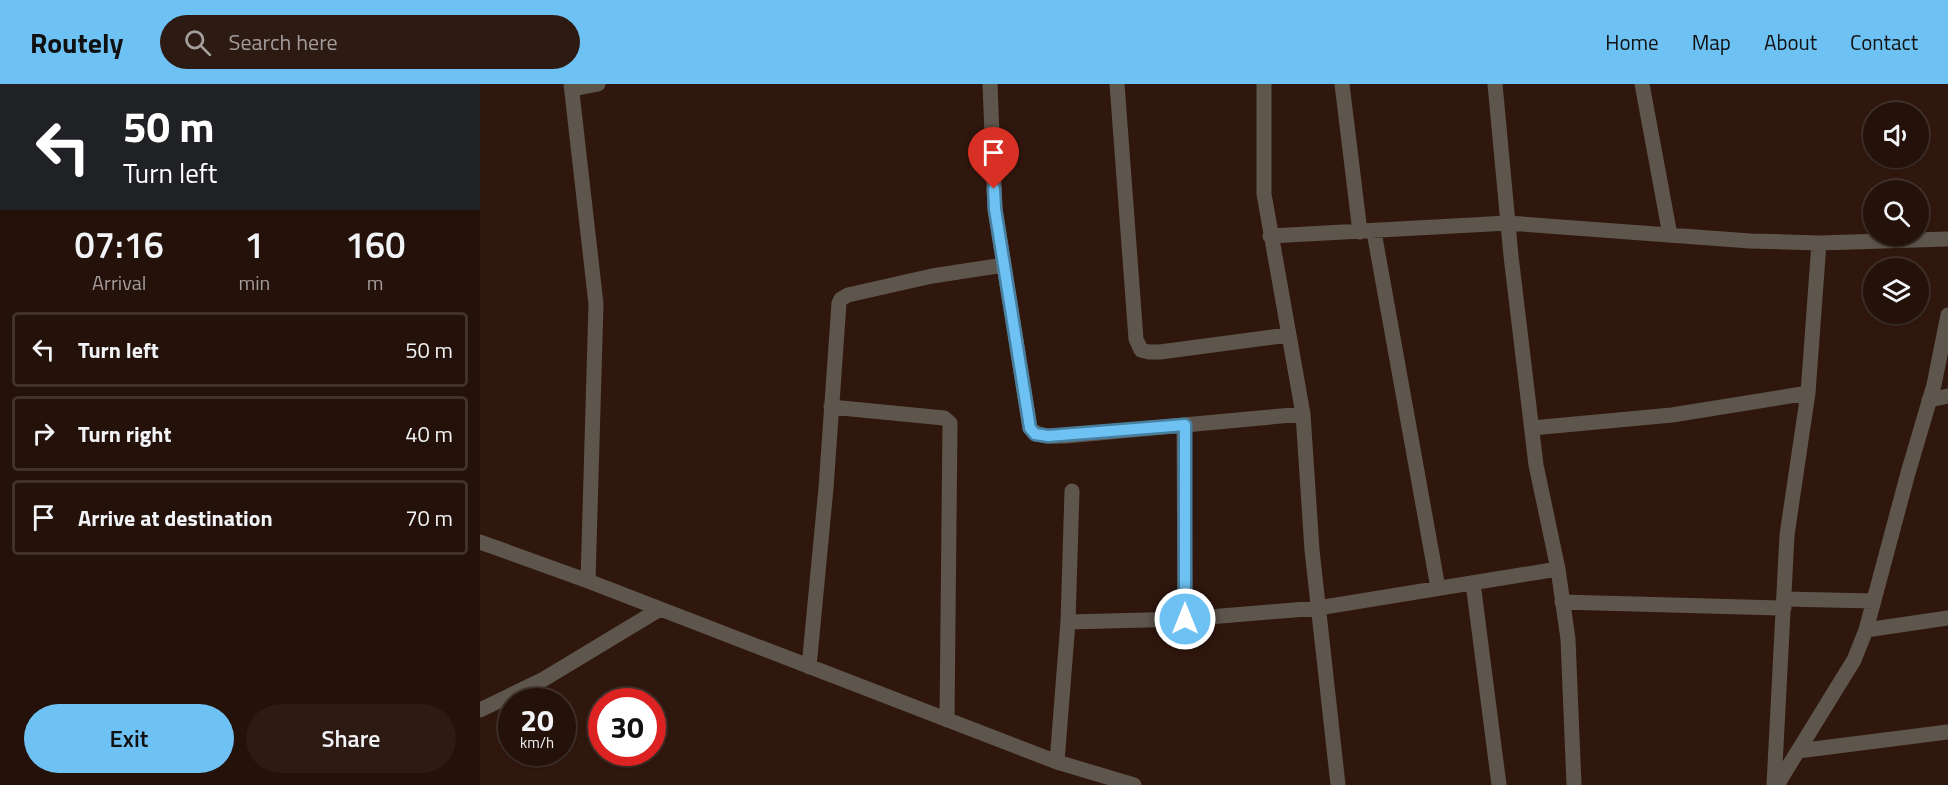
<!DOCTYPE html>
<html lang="en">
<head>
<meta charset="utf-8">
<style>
  body { margin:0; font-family:"Titillium Web",sans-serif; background:#2c1a13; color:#f1f3f6; height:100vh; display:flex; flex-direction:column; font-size:22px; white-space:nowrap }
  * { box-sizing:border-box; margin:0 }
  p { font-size:20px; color:#a39d9c }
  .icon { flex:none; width:33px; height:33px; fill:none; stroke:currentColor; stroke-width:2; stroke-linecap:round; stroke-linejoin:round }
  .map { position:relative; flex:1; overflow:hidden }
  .details { display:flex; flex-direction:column; background:#24110a; width:480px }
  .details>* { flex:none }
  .hud { background:#202124; color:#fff; overflow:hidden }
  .buttons { position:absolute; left:1383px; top:18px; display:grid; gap:12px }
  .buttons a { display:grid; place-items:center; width:66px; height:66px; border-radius:50%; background:#24110a; box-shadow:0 2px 4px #0004,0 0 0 2px #41312b; font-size:30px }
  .speed { position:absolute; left:18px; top:604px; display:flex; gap:12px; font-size:30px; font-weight:700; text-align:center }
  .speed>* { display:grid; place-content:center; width:78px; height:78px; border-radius:50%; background:#24110a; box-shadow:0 2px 4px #0004,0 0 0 2px #41312b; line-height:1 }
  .speed small { font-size:15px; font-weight:400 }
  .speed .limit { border:9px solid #d22; background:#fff; color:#111 }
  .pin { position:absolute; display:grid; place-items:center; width:51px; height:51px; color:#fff; margin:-62px -26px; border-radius:50% 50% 50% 0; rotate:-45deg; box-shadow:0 0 6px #0007 }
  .pin .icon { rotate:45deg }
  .me { position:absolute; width:66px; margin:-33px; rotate:0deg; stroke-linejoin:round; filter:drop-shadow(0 0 4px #0008) }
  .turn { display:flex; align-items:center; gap:21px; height:126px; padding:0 24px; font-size:27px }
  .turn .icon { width:78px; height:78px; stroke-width:2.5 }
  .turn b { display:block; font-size:42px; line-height:51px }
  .eta { display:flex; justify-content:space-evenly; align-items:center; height:102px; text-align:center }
  .eta b { font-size:36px; font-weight:600; line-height:42px }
  .primary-button { display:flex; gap:12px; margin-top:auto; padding:12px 24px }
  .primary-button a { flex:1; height:69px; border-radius:36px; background:#6ec2f3; color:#111; font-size:24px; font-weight:600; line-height:69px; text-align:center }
  .primary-button a+a { background:#2c1a13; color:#f1f3f6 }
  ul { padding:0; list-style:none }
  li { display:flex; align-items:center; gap:18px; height:75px; margin:0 12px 9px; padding:0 12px; border:3px solid #41312b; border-radius:6px }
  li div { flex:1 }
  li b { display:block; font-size:22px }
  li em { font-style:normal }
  header { display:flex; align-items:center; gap:36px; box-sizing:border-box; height:84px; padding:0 30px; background:#6ec2f3; color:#111 }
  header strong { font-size:28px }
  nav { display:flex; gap:33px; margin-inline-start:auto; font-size:21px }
  .search { width:420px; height:54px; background:#2c1a13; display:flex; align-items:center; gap:15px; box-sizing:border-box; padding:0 21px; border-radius:33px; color:#a39d9c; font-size:22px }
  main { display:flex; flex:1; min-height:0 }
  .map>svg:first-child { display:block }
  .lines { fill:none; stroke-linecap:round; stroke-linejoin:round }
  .minor { stroke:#5e564c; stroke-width:15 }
  .route-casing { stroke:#487e9e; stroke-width:15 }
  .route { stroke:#6ec2f3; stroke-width:10 }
</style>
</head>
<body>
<header>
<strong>Routely</strong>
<div class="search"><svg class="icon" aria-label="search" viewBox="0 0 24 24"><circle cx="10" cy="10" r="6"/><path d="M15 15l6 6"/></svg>Search here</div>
<nav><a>Home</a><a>Map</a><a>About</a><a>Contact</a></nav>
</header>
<main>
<section class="details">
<div class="hud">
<div class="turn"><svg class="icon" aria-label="left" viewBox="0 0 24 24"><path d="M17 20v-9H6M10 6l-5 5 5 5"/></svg><div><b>50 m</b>Turn left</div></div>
</div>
<div class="eta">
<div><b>07:16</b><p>Arrival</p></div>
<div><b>1</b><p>min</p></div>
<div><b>160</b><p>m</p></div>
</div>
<ul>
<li><svg class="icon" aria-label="left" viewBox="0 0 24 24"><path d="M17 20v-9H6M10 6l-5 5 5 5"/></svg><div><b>Turn left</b></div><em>50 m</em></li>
<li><svg class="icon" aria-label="right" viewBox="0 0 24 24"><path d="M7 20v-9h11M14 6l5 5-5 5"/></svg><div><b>Turn right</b></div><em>40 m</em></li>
<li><svg class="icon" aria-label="arrive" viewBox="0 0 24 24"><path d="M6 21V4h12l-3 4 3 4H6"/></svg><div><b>Arrive at destination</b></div><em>70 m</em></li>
</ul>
<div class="primary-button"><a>Exit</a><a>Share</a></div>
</section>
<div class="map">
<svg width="1468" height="701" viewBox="0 0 1468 701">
  <rect width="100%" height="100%" fill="#30170e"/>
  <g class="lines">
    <path class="minor" d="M91,0L116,220L108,497
      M510,0L515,125L550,344C559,354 573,352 586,352L823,330
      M637,0L656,255L661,266L669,268H680L808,251
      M784,0V110L823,330L832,466L858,701
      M862,0L880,148
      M1015,0L1031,172L1056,381L1078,485L1088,555L1094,701
      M1162,0L1190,151
      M93,5L118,0
      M894,148L958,504
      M790,152L1028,139L1270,157L1339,159L1468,155
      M1449,316L1468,312
      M351,323L464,334L470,339L467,636
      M704,341L705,535
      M1052,344L1192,331L1328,309
      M0,458L108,497L577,678L654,701
      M993,499L1019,701
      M1304,515L1394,517
      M1082,518L1304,524
      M588,538L705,535L838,524L1078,485
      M1386,546L1468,534
      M329,583L346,404L359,219L361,215L368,211L452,192L524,181
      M0,626L64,595L180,525
      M1318,667L1468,648
      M577,678L588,538L592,407
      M1294,701L1307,451L1328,309L1339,159
      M1297,701L1374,576L1386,546L1428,389L1454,301L1468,231"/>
  </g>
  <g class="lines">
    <g class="route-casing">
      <path id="route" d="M514,105L515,125L550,344L555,350L568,352L705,341V535"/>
    </g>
    <use href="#route" class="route"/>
  </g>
</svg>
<div class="buttons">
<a><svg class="icon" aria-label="sound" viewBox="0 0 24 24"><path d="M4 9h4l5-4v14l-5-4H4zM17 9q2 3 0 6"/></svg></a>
<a><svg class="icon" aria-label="search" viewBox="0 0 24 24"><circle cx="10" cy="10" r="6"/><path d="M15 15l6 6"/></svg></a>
<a><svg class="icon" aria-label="layers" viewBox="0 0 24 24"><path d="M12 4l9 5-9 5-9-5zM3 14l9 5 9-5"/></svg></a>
</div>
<div class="speed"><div>20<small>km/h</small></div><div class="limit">30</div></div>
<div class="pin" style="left:514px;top:105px;background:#d93025"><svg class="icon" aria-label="arrive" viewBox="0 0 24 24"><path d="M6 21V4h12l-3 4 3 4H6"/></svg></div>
<svg class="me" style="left:705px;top:535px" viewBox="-20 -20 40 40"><circle r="17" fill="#6ec2f3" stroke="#fff" stroke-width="3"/><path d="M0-11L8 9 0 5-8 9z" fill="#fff"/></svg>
</div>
</main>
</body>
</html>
